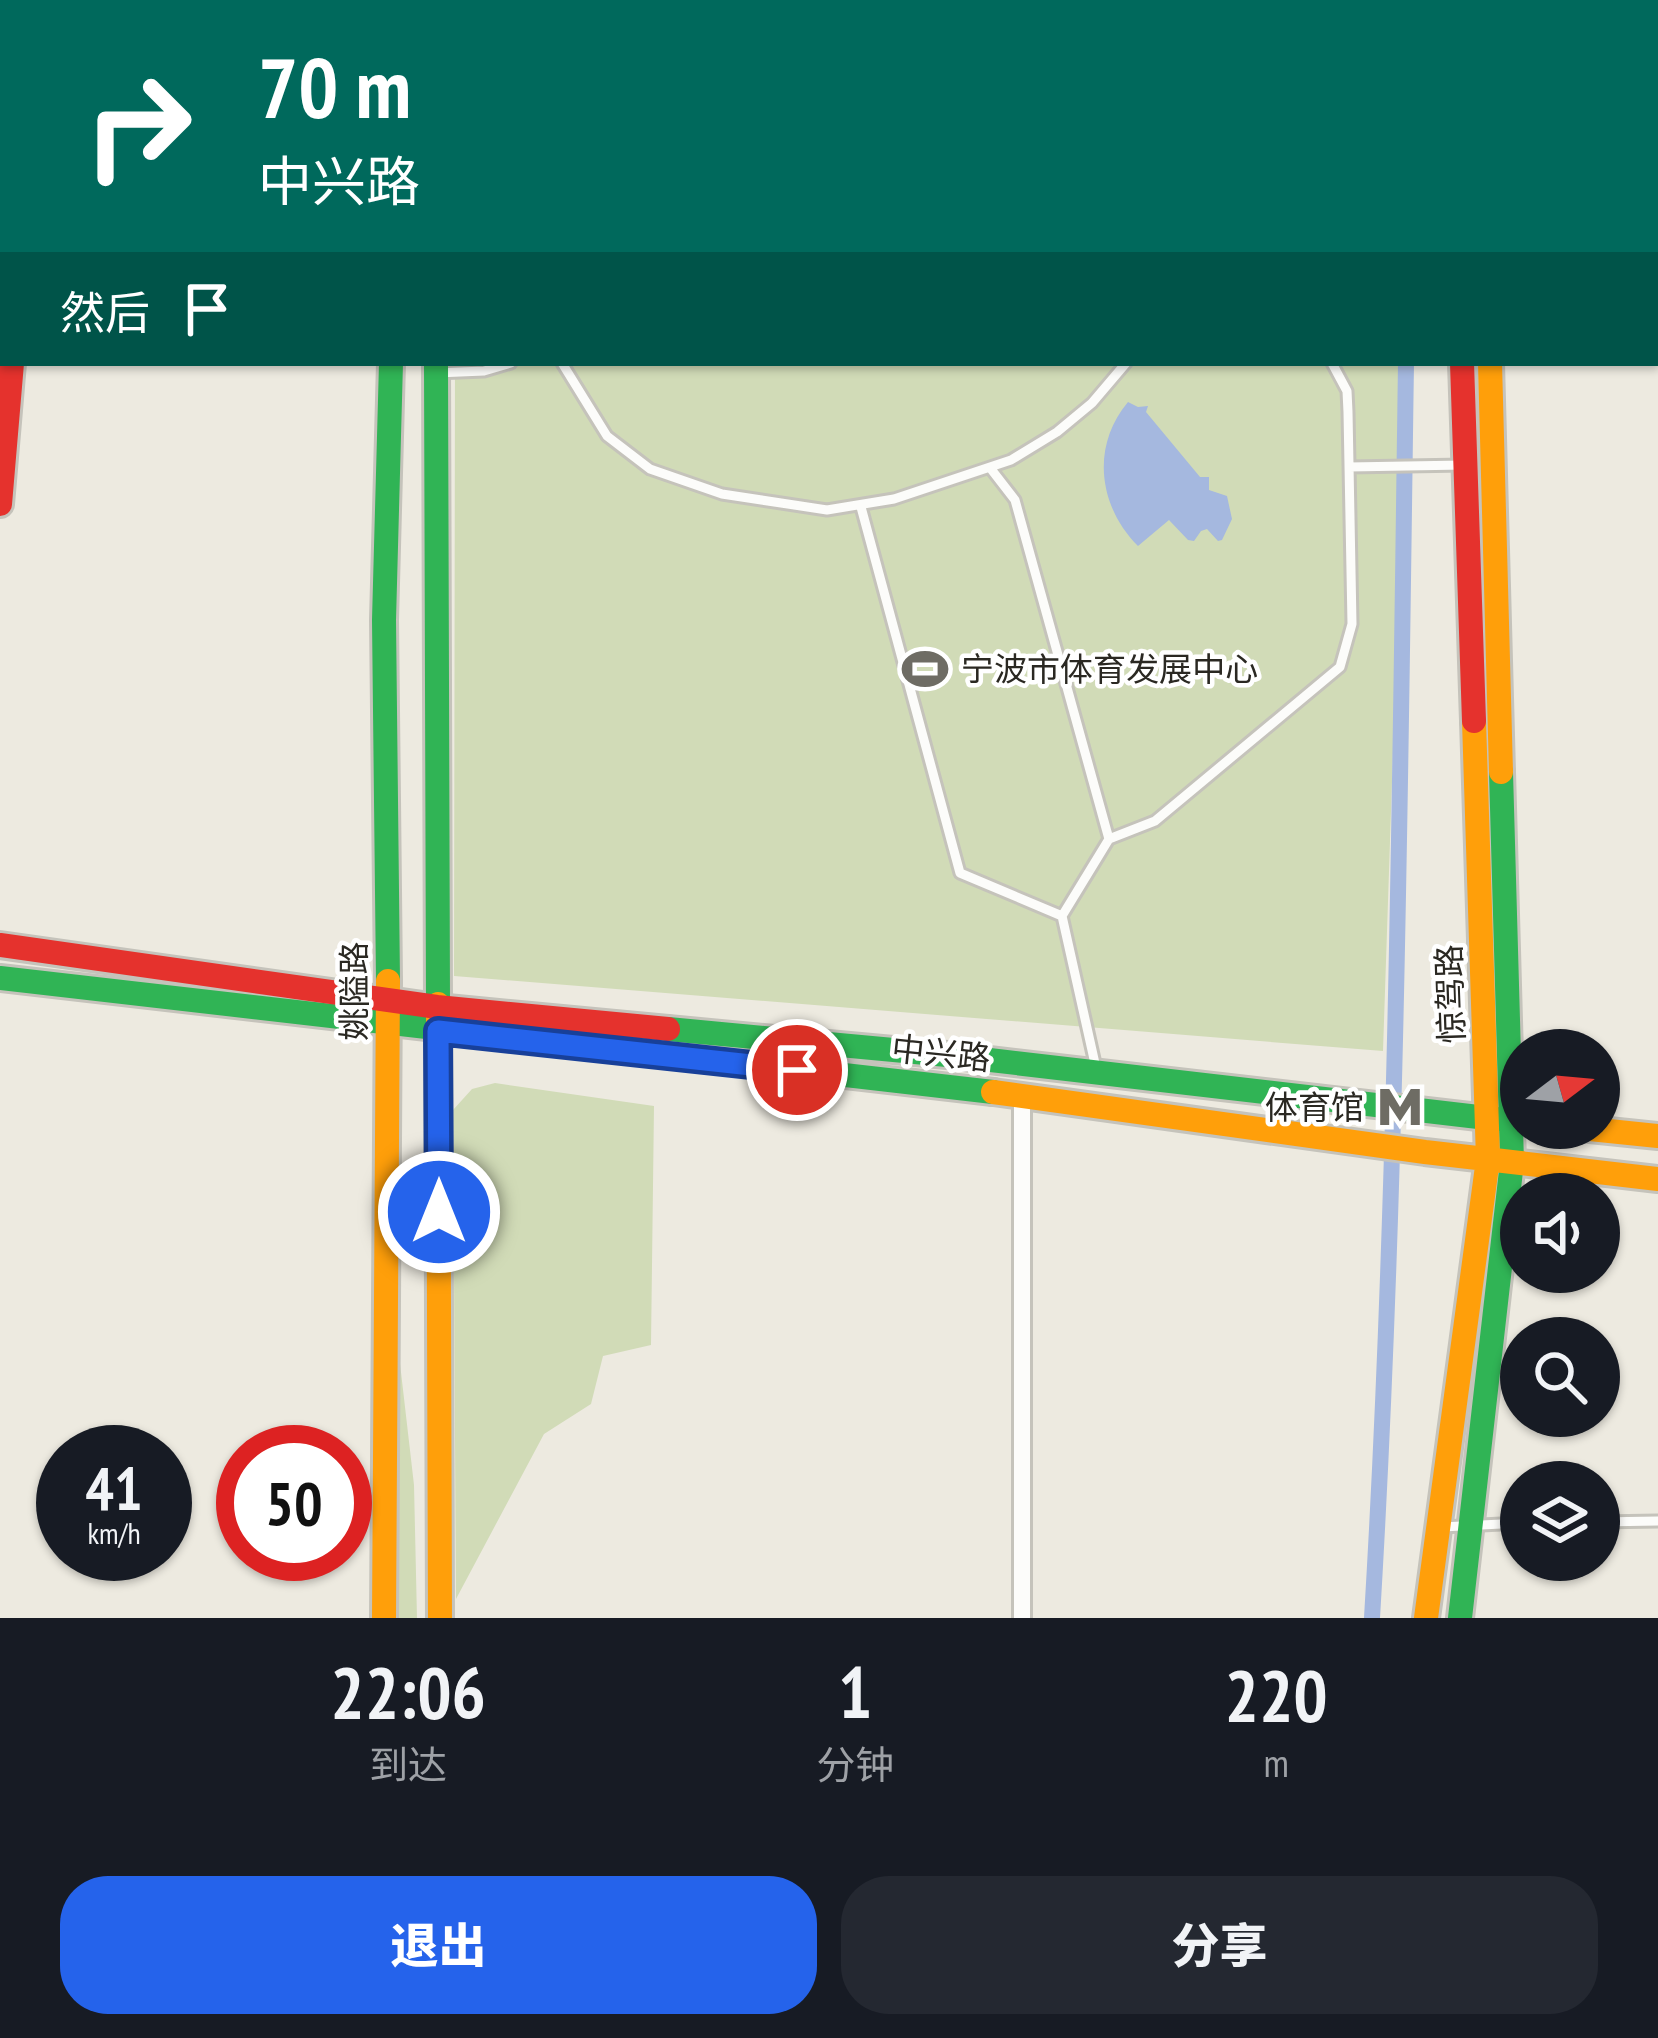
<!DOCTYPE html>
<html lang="zh">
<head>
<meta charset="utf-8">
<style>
  body { margin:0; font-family:"PT Sans Narrow","Noto Sans SC",sans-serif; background:#242831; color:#f1f3f6; height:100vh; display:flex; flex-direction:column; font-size:45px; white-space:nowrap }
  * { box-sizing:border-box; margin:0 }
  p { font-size:39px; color:#9ea1a6 }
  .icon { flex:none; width:66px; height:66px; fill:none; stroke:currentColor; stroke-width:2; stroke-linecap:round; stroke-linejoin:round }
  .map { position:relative; height:1618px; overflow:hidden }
  .side { display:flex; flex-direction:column; background:#171b24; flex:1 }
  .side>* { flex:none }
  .guide { position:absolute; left:0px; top:0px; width:1659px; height:366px; box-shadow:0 3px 9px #0004; background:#00695c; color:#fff; overflow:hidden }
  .needle { width:78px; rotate:74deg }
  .controls { position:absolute; left:1500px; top:1029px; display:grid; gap:24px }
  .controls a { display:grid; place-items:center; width:120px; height:120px; border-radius:50%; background:#171b24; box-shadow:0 3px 9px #0004; font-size:60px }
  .speed { position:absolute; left:36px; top:1425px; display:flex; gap:24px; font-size:60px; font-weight:700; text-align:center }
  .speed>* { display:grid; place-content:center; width:156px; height:156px; border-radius:50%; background:#171b24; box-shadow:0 3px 9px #0004; line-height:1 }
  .speed small { font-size:30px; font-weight:400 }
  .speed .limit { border:18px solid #d22; background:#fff; color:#111 }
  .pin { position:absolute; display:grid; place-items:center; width:102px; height:102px; color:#fff; margin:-51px; border:6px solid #fff; border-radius:50%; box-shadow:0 3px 12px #0007 }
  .me { position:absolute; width:132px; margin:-66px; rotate:0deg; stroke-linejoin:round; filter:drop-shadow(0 0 9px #0008) }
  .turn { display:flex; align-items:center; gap:42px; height:252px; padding:0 60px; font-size:54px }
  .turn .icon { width:156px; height:156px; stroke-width:2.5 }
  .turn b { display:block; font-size:84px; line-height:102px }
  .then { display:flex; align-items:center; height:114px; padding:0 60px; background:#0003; gap:24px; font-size:45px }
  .eta { display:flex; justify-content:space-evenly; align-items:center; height:204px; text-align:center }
  .eta b { font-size:72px; font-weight:800; line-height:84px }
  .cta { display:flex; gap:24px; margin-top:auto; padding:24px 60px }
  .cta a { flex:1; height:138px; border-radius:48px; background:#2563eb; color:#fff; font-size:48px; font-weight:800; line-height:138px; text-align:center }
  .cta a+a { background:#242831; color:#f1f3f6 }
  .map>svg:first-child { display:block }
  .green { fill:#d1dbb7 }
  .water { fill:#a5b8df }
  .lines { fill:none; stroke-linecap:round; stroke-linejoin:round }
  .canal { stroke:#a5b8df; stroke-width:16 }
  .lane-casing { stroke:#c5c3bb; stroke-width:15 }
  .street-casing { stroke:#c5c3bb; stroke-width:22 }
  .fast-casing { stroke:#c5c3bb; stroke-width:30 }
  .slow-casing { stroke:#c5c3bb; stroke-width:30 }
  .jam-casing { stroke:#c5c3bb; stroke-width:30 }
  .lane { stroke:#fcfcfa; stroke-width:9 }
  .street { stroke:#fcfcfa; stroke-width:16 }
  .fast { stroke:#30b455; stroke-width:24 }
  .slow { stroke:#ff9f0a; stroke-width:24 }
  .jam { stroke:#e5322d; stroke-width:24 }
  .route-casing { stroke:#184099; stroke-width:30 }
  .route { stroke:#2563eb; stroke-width:21 }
  .labels { text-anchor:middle; stroke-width:9; stroke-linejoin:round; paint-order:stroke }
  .poi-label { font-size:33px; fill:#2a2822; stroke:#fff; text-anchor:start }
  .street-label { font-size:33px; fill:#2a2822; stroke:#fff }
</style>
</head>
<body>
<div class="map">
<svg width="1658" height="1618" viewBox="0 0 1658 1618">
  <rect width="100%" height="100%" fill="#edeae0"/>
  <path class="green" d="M454,0H1418L454,3Z
    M455,363H1406L1383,1051L454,976Z
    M495,1083L654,1106L651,1345L603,1356L591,1404L544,1434L456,1599L453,1110L472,1089Z
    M399,1355L414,1485L417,1618H393L392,1475Z"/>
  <path class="water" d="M1128,402L1138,407L1148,406L1146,412L1200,477H1209V490L1227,496L1232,519L1222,540L1218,541L1207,529L1201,531L1194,541L1188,540L1169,520L1138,546C1098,506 1091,446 1128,402Z"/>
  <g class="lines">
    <path class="canal" d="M1401,0L1402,3
      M1372,1618C1397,1201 1400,781 1406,363"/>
    <g class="lane-casing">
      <path id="lane" d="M1018,3L1019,0
        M562,363L607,436L650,469L722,494L827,510L894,499L1011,460L1057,432L1092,403L1126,363
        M436,373L484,371L511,363
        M1349,467L1464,465
        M991,469L1015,500L1109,839L1062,916L1096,1068
        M861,507L960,873L1062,916
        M1109,839L1155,821L1340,667L1352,624L1348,412L1347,391L1332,363
        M1599,1522L1658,1521
        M1442,1527L1521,1523"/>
    </g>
    <g class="street-casing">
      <path id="street" d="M0,98H3
        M1022,1095V1618"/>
    </g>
    <g class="fast-casing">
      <path id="fast" d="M1480,0V3
        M436,363L438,1004
        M0,978L993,1092
        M388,981L384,620L391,363
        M668,1029L947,1055L1521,1122
        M1460,1618L1512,1162L1501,772"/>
    </g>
    <g class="slow-casing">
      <path id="slow" d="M30,0V3
        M435,0V3
        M1450,0V3
        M1490,363L1501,772
        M438,1004L440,1618
        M993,1092L1425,1152L1658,1179
        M1580,1128L1658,1136
        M384,1618L388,981
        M1426,1618L1488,1159L1474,721"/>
    </g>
    <g class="jam-casing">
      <path id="jam" d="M390,0V3
        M1462,363L1474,721
        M0,504L12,363
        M0,945L437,1007L668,1029"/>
    </g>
    <use href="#lane" class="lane"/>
    <use href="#street" class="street"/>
    <use href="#fast" class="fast"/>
    <use href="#slow" class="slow"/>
    <use href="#jam" class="jam"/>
  </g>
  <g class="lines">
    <g class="route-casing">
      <path id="route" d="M439,1212L438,1031L797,1070"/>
    </g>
    <use href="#route" class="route"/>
  </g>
  <defs>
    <g id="stadium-bare" transform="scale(3.6)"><path d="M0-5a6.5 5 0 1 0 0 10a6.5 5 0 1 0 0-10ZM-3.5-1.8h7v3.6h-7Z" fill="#6e6c64" stroke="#fff" stroke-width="2.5" paint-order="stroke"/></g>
    <g id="metro-bare" transform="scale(3.6)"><path d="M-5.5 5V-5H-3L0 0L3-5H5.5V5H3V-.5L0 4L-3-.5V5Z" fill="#6e6c64" stroke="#fff" stroke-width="2.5" paint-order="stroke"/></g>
  </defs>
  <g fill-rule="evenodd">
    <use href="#stadium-bare" x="925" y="669"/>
    <use href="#metro-bare" x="1400" y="1107"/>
  </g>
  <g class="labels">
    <g class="poi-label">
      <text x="961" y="681">宁波市体育发展中心</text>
      <text x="1364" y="1119" text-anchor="end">体育馆</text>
    </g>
    <g class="street-label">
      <text transform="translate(354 991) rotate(-90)" y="12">姚隘路</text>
      <text transform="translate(1450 994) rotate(-92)" y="12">惊驾路</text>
      <text transform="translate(941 1053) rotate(6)" y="12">中兴路</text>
    </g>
  </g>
</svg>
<div class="controls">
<a><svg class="needle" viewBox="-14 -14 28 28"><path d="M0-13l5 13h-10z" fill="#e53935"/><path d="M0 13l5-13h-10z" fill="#9ea1a6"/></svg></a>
<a><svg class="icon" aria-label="sound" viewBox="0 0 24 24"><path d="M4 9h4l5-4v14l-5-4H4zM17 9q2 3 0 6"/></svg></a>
<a><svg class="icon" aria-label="search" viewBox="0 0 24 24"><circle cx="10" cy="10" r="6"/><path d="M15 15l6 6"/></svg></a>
<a><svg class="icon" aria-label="layers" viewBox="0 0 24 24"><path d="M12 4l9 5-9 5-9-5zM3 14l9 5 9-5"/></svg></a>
</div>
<div class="speed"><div>41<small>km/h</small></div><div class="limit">50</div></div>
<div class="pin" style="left:797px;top:1070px;background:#d93025"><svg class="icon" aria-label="arrive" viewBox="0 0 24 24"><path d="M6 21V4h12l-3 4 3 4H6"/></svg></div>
<svg class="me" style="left:439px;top:1212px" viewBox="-20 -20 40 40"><circle r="17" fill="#2563eb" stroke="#fff" stroke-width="3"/><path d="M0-11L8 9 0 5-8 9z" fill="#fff"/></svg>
<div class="guide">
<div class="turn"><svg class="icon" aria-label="right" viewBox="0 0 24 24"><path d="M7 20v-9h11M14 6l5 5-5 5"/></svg><div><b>70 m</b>中兴路</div></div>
<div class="then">然后<svg class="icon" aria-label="arrive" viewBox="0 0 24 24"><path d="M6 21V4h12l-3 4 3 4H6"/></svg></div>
</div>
</div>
<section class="side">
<div class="eta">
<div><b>22:06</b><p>到达</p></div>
<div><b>1</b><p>分钟</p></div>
<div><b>220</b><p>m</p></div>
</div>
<div class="cta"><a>退出</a><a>分享</a></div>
</section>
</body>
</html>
